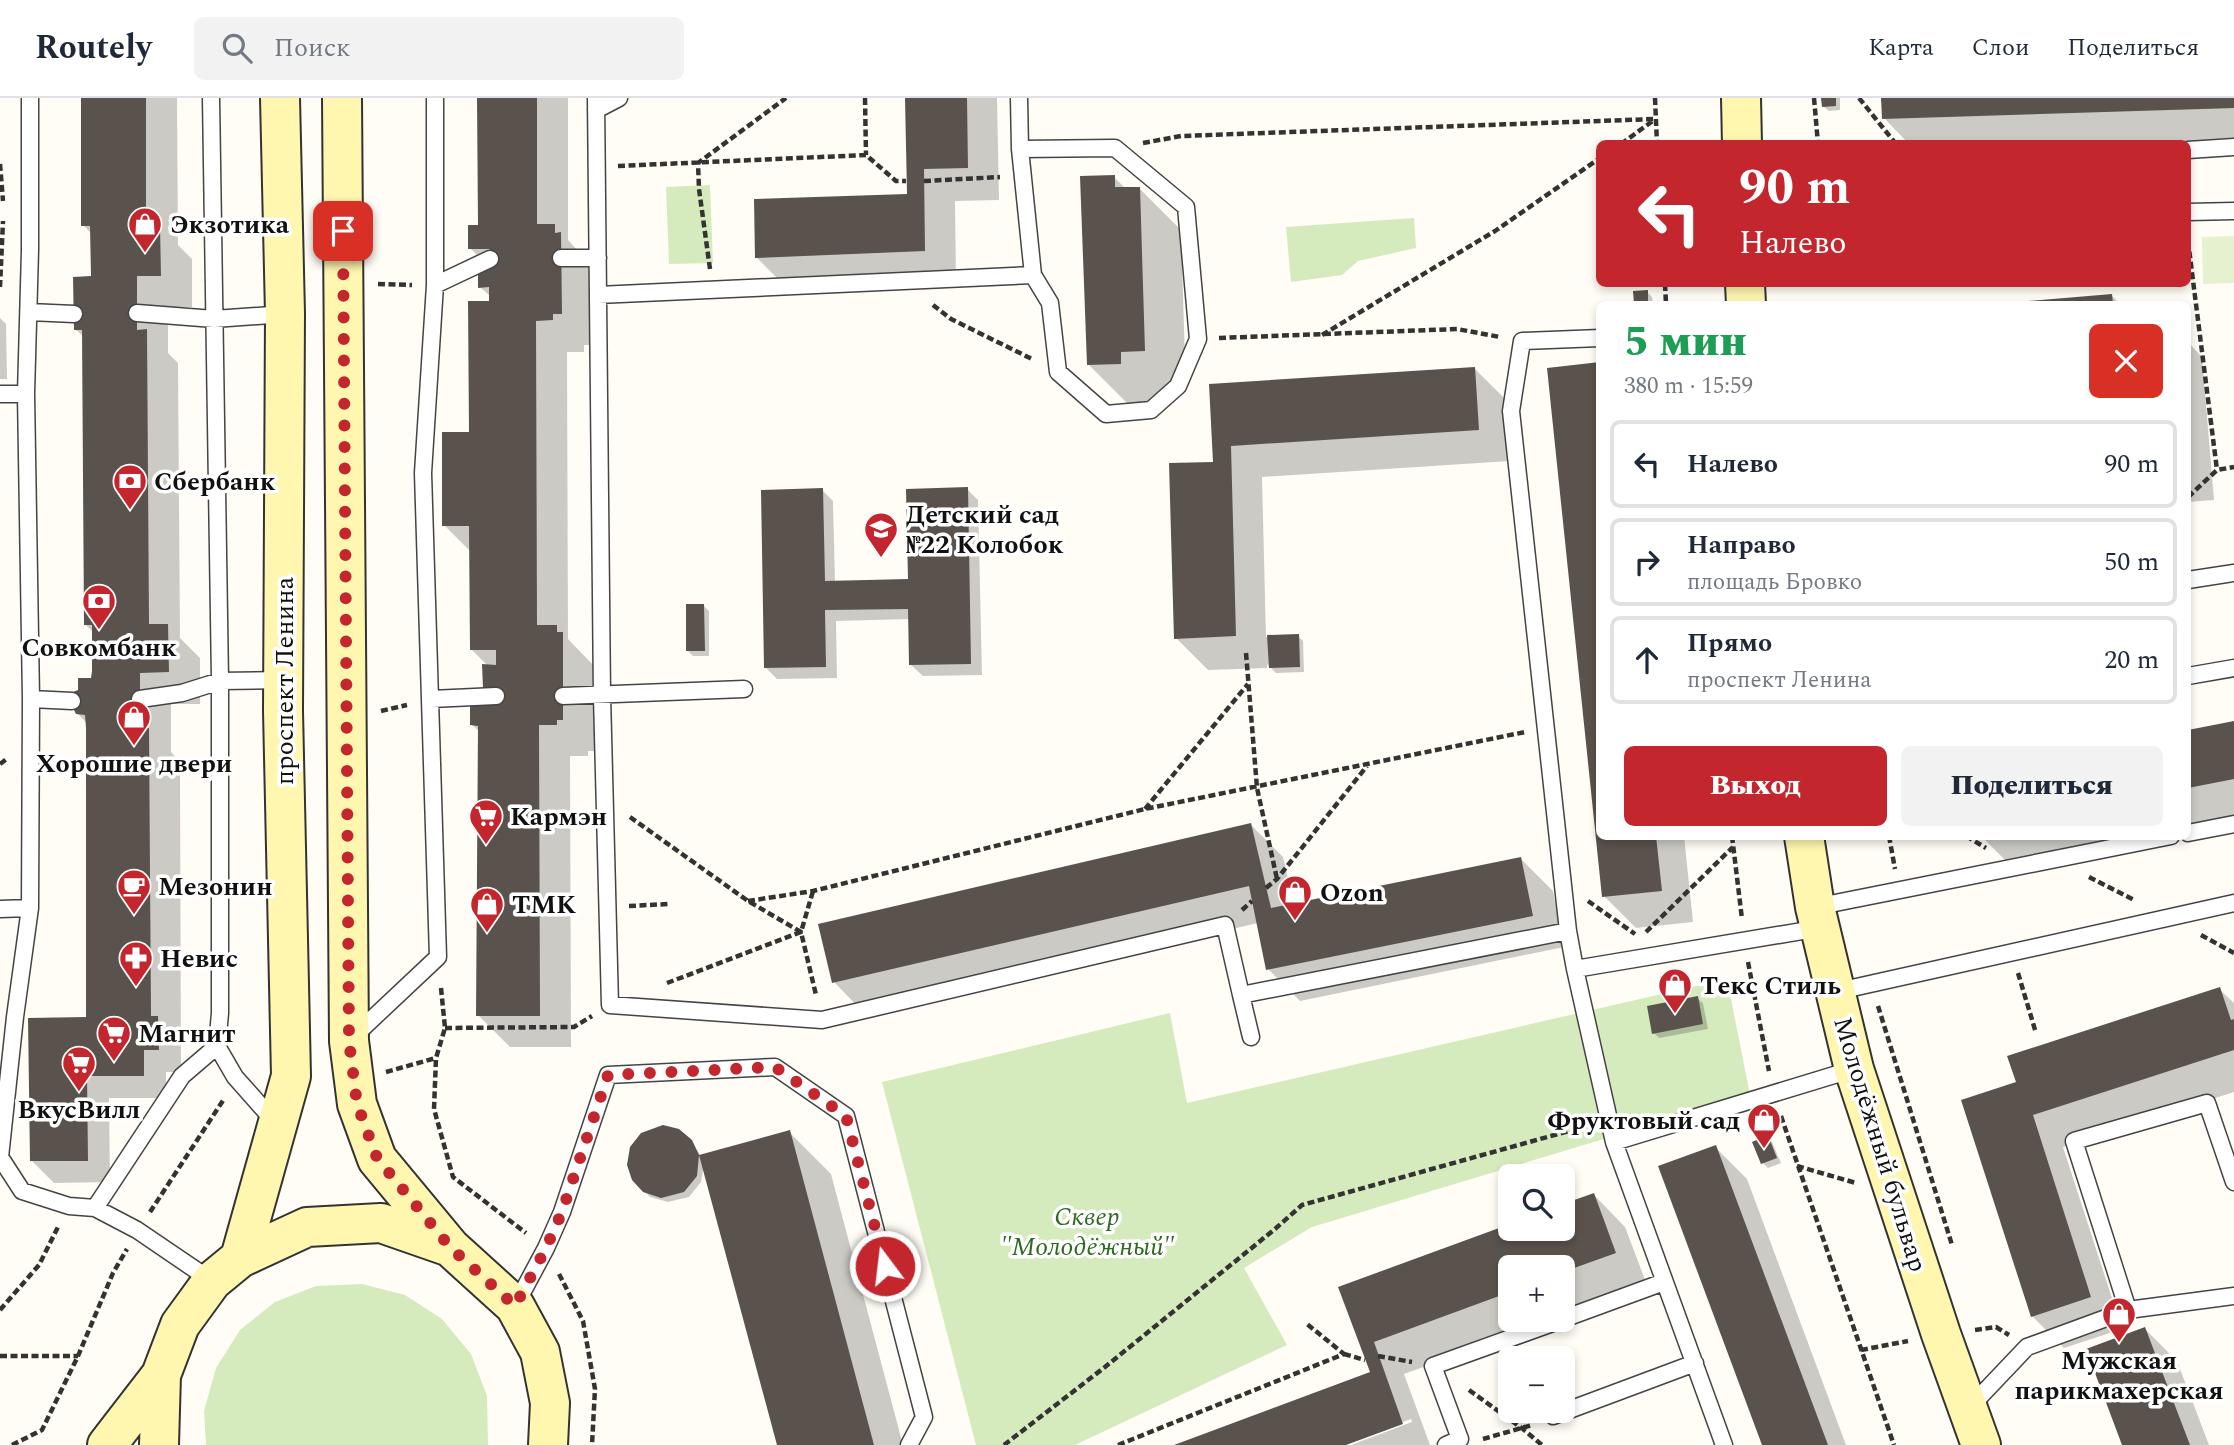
<!DOCTYPE html>
<html lang="ru">
<head>
<meta charset="utf-8">
<style>
  body { margin:0; font-family:Spectral,serif; background:#f2f2f3; color:#1f2937; height:100vh; display:flex; flex-direction:column; font-size:26px; white-space:nowrap }
  * { box-sizing:border-box; margin:0 }
  p { font-size:23px; color:#747a83 }
  .icon { flex:none; width:38px; height:38px; fill:none; stroke:currentColor; stroke-width:2; stroke-linecap:round; stroke-linejoin:round }
  .map { position:relative; flex:1; overflow:hidden }
  .sheet { position:absolute; left:1596px; top:203px; width:595px; height:539px; display:flex; flex-direction:column; background:#fff; border-radius:10px; box-shadow:0 4px 10px #0003 }
  .sheet>* { flex:none }
  .banner { position:absolute; left:1596px; top:42px; width:595px; height:147px; border-radius:10px; box-shadow:0 4px 10px #0003; background:#c4262e; color:#fff; overflow:hidden }
  .buttons { position:absolute; left:1498px; top:1066px; display:grid; gap:14px }
  .buttons a { display:grid; place-items:center; width:77px; height:77px; border-radius:10px; background:#fff; box-shadow:0 4px 10px #0003; font-size:35px }
  .pin { position:absolute; display:grid; place-items:center; width:60px; height:60px; color:#fff; margin:-30px; border-radius:14px; box-shadow:0 4px 10px #0006 }
  .me { position:absolute; width:77px; margin:-38px; rotate:345deg; stroke-linejoin:round; filter:drop-shadow(0 0 5px #0008) }
  .turn { display:flex; align-items:center; gap:24px; height:147px; padding:0 28px; font-size:32px }
  .turn .icon { width:91px; height:91px; stroke-width:2.5 }
  .turn b { display:block; font-size:49px; line-height:60px }
  .round { display:grid; place-items:center; flex:none; width:74px; height:74px; border-radius:10px; background:#f2f2f3 }
  .overview { display:flex; align-items:center; justify-content:space-between; height:119px; padding:0 28px }
  h1 { font-size:42px; font-weight:800; line-height:52px; color:#1e9e55 }
  .primary-button { display:flex; gap:14px; margin-top:auto; padding:14px 28px }
  .primary-button a { flex:1; height:80px; border-radius:10px; background:#c4262e; color:#fff; font-size:28px; font-weight:800; line-height:80px; text-align:center }
  .primary-button a+a { background:#f2f2f3; color:#1f2937 }
  ul { padding:0; list-style:none }
  li { display:flex; align-items:center; gap:21px; height:88px; margin:0 14px 10px; padding:0 14px; border:4px solid #e0e1e3; border-radius:10px }
  li div { flex:1 }
  li b { display:block; font-size:26px }
  li em { font-style:normal }
  header { display:flex; align-items:center; gap:42px; box-sizing:border-box; height:98px; padding:0 35px; background:#fff; border-bottom:2px solid #e0e1e3 }
  header strong { font-size:33px }
  nav { display:flex; gap:38px; margin-inline-start:auto; font-size:24px }
  .search { width:490px; height:63px; background:#f2f2f3; display:flex; align-items:center; gap:18px; box-sizing:border-box; padding:0 24px; border-radius:10px; color:#747a83; font-size:26px }
  .map>svg:first-child { display:block }
  .green { fill:#d5ebbd }
  .pitch { fill:#e6f2cf }
  .shadow { fill:#0003 }
  .building { fill:#5a524d }
  .lines { fill:none; stroke-linecap:round; stroke-linejoin:round }
  .lane-casing { stroke:#444; stroke-width:19 }
  .secondary-casing { stroke:#333; stroke-width:42 }
  .path { stroke:#333; stroke-width:4.5; stroke-dasharray:7 3.5; stroke-linecap:butt }
  .lane { stroke:#fff; stroke-width:16 }
  .secondary { stroke:#fff6b0; stroke-width:38 }
  .route { stroke:#c4262e; stroke-width:12; stroke-dasharray:0 21.6 }
  .labels { text-anchor:middle; stroke-width:7; stroke-linejoin:round; paint-order:stroke }
  .poi-label { font-size:26px; font-weight:bold; fill:#111; stroke:#fff; text-anchor:start }
  .street-label { font-size:26px; fill:#111; stroke:#fff }
  .park-label { font-size:26px; font-style:italic; fill:#2f6b1f; stroke:#fff }
</style>
</head>
<body>
<header>
<strong>Routely</strong>
<div class="search"><svg class="icon" aria-label="search" viewBox="0 0 24 24"><circle cx="10" cy="10" r="6"/><path d="M15 15l6 6"/></svg>Поиск</div>
<nav><a>Карта</a><a>Слои</a><a>Поделиться</a></nav>
</header>
<div class="map">
<svg width="2234" height="1347" viewBox="0 0 2234 1347">
  <rect width="100%" height="100%" fill="#fffdf5"/>
  <path class="green" d="M710,87L713,165L669,166L666,89Z
    M1414,120L1416,150L1358,163L1342,177L1291,184L1286,129Z
    M1727,881L1750,997L1312,1129L1244,1170L1287,1247L1075,1347H976L882,984L1170,915L1187,1005Z
    M362,1186L405,1197L442,1221L471,1256L487,1298L488,1347H206L204,1313L216,1270L240,1232L275,1204L316,1188Z"/>
  <path class="pitch" d="M2234,138V185L2203,186L2202,139Z"/>
  <path class="shadow" d="M82,0H177L178,147L192,161V209H168V255L178,265L180,540L200,560V606H171V654L180,664L181,974H166V1000H109L110,1084L54,1085L32,1063L88,921L87,625L77,615L93,582L94,535L85,526L84,239L75,231L92,180V136L83,127Z
    M479,0H568V142L592,168L593,247H584V254H567L568,541L594,568L595,653H588V658H570L571,949H510L478,917L480,634L472,627L499,604L484,589L488,568L471,551V454L444,427L470,336L491,205V199L480,189L488,168L470,150L479,129Z
    M907,0H997L999,102L955,103L956,184L788,191L756,159L908,98Z
    M1823,0H1840V12L1829,13L1823,8Z
    M1883,0H2234V42L2123,46H1909L1884,20Z
    M1114,79L1126,91L1139,90L1181,132L1186,294L1162,295V307L1130,308L1089,267Z
    M1635,194H1647L1652,199L1653,206H1636Z
    M2111,197L2120,206H2003Z
    M0,220L6,226L7,281H0Z
    M2188,244L2202,259L2214,402L2188,404Z
    M1474,270L1506,302L1510,363L1262,379L1266,539L1298,538L1303,543L1304,574L1276,575L1267,566V570L1208,572L1176,540L1215,366L1211,287Z
    M1549,272L1600,738H1684L1693,824L1636,830L1604,798Z
    M967,391L978,402L982,577L923,578L911,567L910,521L836,523L837,580L777,581L766,570L822,392L833,403L835,484L910,483Z
    M704,508L709,513V558H693L688,553Z
    M2234,625V719L2188,727V634Z
    M1251,727L1283,759L1294,807L1521,761L1553,793L1564,849L1300,903L1268,871L1258,825L865,916L834,884Z
    M1981,738H2130L2005,762Z
    M2219,891L2234,905V994L2063,1049L2122,1231L2064,1250L2032,1218L2018,985Z
    M1697,900L1703,905L1708,931L1659,940L1654,935Z
    M789,1034L831,1076L903,1347H779L704,1066L701,1084L689,1099L668,1104L650,1099L633,1081L691,1043L701,1058Z
    M1767,1039L1772,1044L1781,1065L1768,1070L1763,1065Z
    M1715,1049L1747,1081L1846,1347H1764Z
    M1594,1097L1625,1129L1647,1187L1563,1218V1169H1510V1222H1552L1404,1276L1430,1347H1351L1412,1324L1411,1321L1341,1347H1179L1372,1275L1340,1190L1510,1128V1130H1563V1108Z
    M2145,1231L2177,1263L2209,1347H2124Z"/>
  <path class="building" d="M81,0H146V127H160L161,178H137V232L147,231L149,526H168L169,574L140,575V630H149L151,918H158L159,952H144V978H87L88,1063H30L28,920L86,919V630L85,617L76,616L72,608L73,594L78,592V580H91L92,573V527H84L82,232H74L73,179L91,178L90,128H81Z
    M477,0H537V126H555V135L561,134L562,216H553V222L536,223L537,527H557V534H563V622H557V627H539L540,918H476L478,628L470,627V602H496V590H483L482,566L496,567V552H470L469,428H442V334H469L468,203H489V189L478,190V167L490,161V151H468V127H478Z
    M905,0H967L968,70L924,71L925,153L755,160L754,101L907,96Z
    M1821,0H1836V8L1822,9Z
    M1881,0H2234V10L1882,21Z
    M1115,77V89H1140L1145,253L1121,254V266L1087,267L1080,78Z
    M1648,192V206H1634L1633,193Z
    M2112,196L2113,206H2005V205Z
    M1600,264V738H1656L1662,793L1602,799L1547,270Z
    M1475,269L1479,332L1231,348L1236,538L1174,541L1169,365L1213,364L1209,286Z
    M968,389L971,566L909,567L908,511L825,512L826,569L764,570L761,392L823,390L825,483L908,481L906,391Z
    M686,506H704L705,553H686Z
    M1299,536L1300,569L1269,570L1267,537Z
    M2234,623V681L2188,690V632Z
    M1251,725L1271,810L1521,759L1533,818L1266,872L1249,788L832,885L818,826Z
    M2220,889L2231,922L2234,921V952L2033,1017L2091,1199L2031,1219L1961,1002L2016,984L2007,958Z
    M1698,898L1703,926L1652,936L1647,908Z
    M663,1027L679,1031L692,1042L699,1057L790,1032L874,1347H777L699,1057L697,1078L684,1094L661,1100L643,1094L632,1082L627,1067L630,1049L641,1035Z
    M1768,1037L1777,1060L1761,1066L1752,1044Z
    M1716,1047L1828,1347H1762L1658,1068Z
    M1594,1095L1616,1155L1563,1174V1169H1510V1194L1374,1244L1403,1326L1346,1347H1174L1370,1274L1338,1189L1510,1126V1130H1563V1106Z
    M2145,1229L2190,1347H2122L2086,1251Z"/>
  <g class="lines">
    <g class="lane-casing">
      <path id="lane" d="M30,0V152L26,296L31,601L30,810L15,919L0,1059L22,1093L69,1108L95,1110L137,1132L212,1183
        M211,0L220,583V915L217,948L235,979L275,1024
        M596,0L602,598L610,907L822,922L1225,827L1241,897L1568,833
        M1019,0L1020,51L1115,50L1186,109L1198,241L1178,288L1151,312L1106,316L1058,274L1050,205L1033,177L1020,51
        M596,12L619,0
        M2188,52L2234,49
        M2188,114L2234,113
        M561,160H598
        M435,187L490,161
        M598,197L1033,177
        M29,214L74,216
        M137,215L214,221L285,216
        M1600,240L1522,243L1511,313L1568,833L1575,871L1614,1044L1724,1347
        M0,296H26
        M2188,482L2234,475
        M2188,578L2234,570
        M563,598L744,591
        M31,601L72,603
        M140,601L182,595L220,583L283,582
        M431,601L496,598
        M2188,735L2234,726
        M1815,809L2171,738
        M0,811L30,810
        M1575,871L1820,830
        M1834,894L2234,805
        M1241,897L1251,939
        M353,939L438,859L423,375L435,187V0
        M1614,1044L1854,971
        M95,1110L182,978L217,948
        M515,1208L546,1150L562,1114L608,977L775,969L846,1018L924,1319L909,1347
        M2128,1212L2074,1043L2207,1005L2234,1084
        M1563,1221L1664,1184
        M1970,1309L2027,1249L2128,1212L2234,1198
        M1553,1318L1695,1265
        M1446,1347L1460,1341L1433,1268L1561,1222"/>
    </g>
    <g class="secondary-casing">
      <path id="secondary" d="M342,0L349,943L357,1006L377,1061L450,1149
        M1741,0L1742,46
        M1745,186L1746,206
        M1804,738L1815,809L1854,971L1941,1236L1981,1347
        M240,1160L291,978L283,613L285,216L280,0
        M107,1347L161,1277
        M159,1347L161,1277L180,1227L212,1183L240,1160L307,1129L381,1125L450,1149L515,1208L540,1254L550,1305L548,1347"/>
    </g>
    <path class="path" d="M865,0L866,57
      M1655,0L1657,46
      M1814,0L1818,46
      M1859,0L1896,46
      M1143,45L1181,38L1655,21
      M1621,46L1654,22
      M0,66L3,103
      M618,68L866,57L896,83H906
      M924,83L1000,79
      M2188,143L2217,372
      M710,171L699,91L698,65L786,0
      M378,186L412,187
      M1665,186L1666,206
      M0,189L3,123
      M933,207L951,221L1032,261
      M1322,237L1495,133L1600,60
      M1219,240L1457,231L1500,239
      M2188,399L2217,372L2234,369
      M1246,555L1257,690L1277,781
      M381,613L407,607
      M0,666L8,660
      M1145,711L1248,586
      M630,719L748,803L801,834L816,897
      M1732,738L1742,821
      M1889,738L1895,771
      M1966,738L1986,750
      M2089,779L2134,802
      M1266,790L1277,781L1367,668
      M748,803L813,793L1145,711L1525,634
      M1588,803L1635,836
      M629,808L668,806
      M1242,812L1252,803
      M1646,834L1733,749
      M2201,837L2234,855
      M1748,864L1769,973
      M2018,875L2036,935
      M667,885L801,834L813,793
      M441,890L445,930L436,960L434,1011L453,1079L526,1135
      M1878,908L1952,1147
      M445,930L574,929L592,918
      M386,974L436,960
      M1781,1018L1894,1347
      M1797,1068L1856,1085
      M150,1114L224,1001
      M559,1176L583,1223L595,1291L592,1347
      M0,1212L39,1167L59,1127
      M1975,1232L1996,1229L2009,1237
      M1861,1252L1908,1243
      M1344,1256L1365,1262
      M0,1258H78
      M1378,1258L1412,1264
      M1469,1292L1523,1331L1542,1347
      M1483,1341L1532,1327
      M12,1347L42,1332L78,1258L113,1175L127,1151
      M1004,1347L1105,1269L1275,1131L1302,1107L1587,1028
      M1118,1347L1344,1256L1307,1226"/>
    <use href="#lane" class="lane"/>
    <use href="#secondary" class="secondary"/>
  </g>
  <g class="lines">
    <path class="route" d="M343,133L349,943L357,1006L377,1060L450,1149L515,1208L546,1150L562,1114L608,977L775,969L846,1018L885,1168"/>
  </g>
  <defs>
    <g id="shop-pin" transform="scale(1.75)"><path d="M0 17L-7.5 6A9.5 9.5 0 1 1 7.5 6Z" fill="#c4262e" stroke="#fff"/><path d="M-5-2.5h2.3a2.7 3.5 0 0 1 5.4 0H5L5.5 6h-11ZM-1.5-2.5h3a1.5 2.3 0 0 0-3 0Z" fill="#fff"/></g>
    <g id="bank-pin" transform="scale(1.75)"><path d="M0 17L-7.5 6A9.5 9.5 0 1 1 7.5 6Z" fill="#c4262e" stroke="#fff"/><path d="M-6-4H6V4H-6ZM0-2.3a2.3 2.3 0 1 0 0 4.6a2.3 2.3 0 1 0 0-4.6Z" fill="#fff"/></g>
    <g id="school-pin" transform="scale(1.75)"><path d="M0 17L-7.5 6A9.5 9.5 0 1 1 7.5 6Z" fill="#c4262e" stroke="#fff"/><path d="M0-5L7-2L0 1L-7-2ZM-4 1L0 2.5L4 1V4Q0 6-4 4Z" fill="#fff"/></g>
    <g id="supermarket-pin" transform="scale(1.75)"><path d="M0 17L-7.5 6A9.5 9.5 0 1 1 7.5 6Z" fill="#c4262e" stroke="#fff"/><path d="M-6-5.5h2.5l.6 2H6L4.5 2H-2.5L-4.4-4H-6ZM-1.5 3.2a1.3 1.3 0 1 0 .1 0ZM3 3.2a1.3 1.3 0 1 0 .1 0Z" fill="#fff"/></g>
    <g id="cafe-pin" transform="scale(1.75)"><path d="M0 17L-7.5 6A9.5 9.5 0 1 1 7.5 6Z" fill="#c4262e" stroke="#fff"/><path d="M-5.5-4.5H6V0H3Q3 3.5 0 3.5H-2.5Q-5.5 3.5-5.5 0ZM3-3.2v2h1.7v-2ZM-6 4.5H4V6H-6Z" fill="#fff"/></g>
    <g id="pharmacy-pin" transform="scale(1.75)"><path d="M0 17L-7.5 6A9.5 9.5 0 1 1 7.5 6Z" fill="#c4262e" stroke="#fff"/><path d="M-2-6h4v4h4v4h-4v4h-4v-4h-4v-4h4Z" fill="#fff"/></g>
  </defs>
  <g fill-rule="evenodd">
    <use href="#shop-pin" x="145" y="126"/>
    <use href="#bank-pin" x="130" y="383"/>
    <use href="#school-pin" x="881" y="431"/>
    <use href="#bank-pin" x="99" y="503"/>
    <use href="#shop-pin" x="134" y="619"/>
    <use href="#supermarket-pin" x="486" y="718"/>
    <use href="#cafe-pin" x="134" y="788"/>
    <use href="#shop-pin" x="1295" y="794"/>
    <use href="#shop-pin" x="487" y="806"/>
    <use href="#pharmacy-pin" x="136" y="860"/>
    <use href="#shop-pin" x="1675" y="887"/>
    <use href="#supermarket-pin" x="114" y="935"/>
    <use href="#supermarket-pin" x="79" y="965"/>
    <use href="#shop-pin" x="1764" y="1022"/>
    <use href="#shop-pin" x="2119" y="1216"/>
  </g>
  <g class="labels">
    <g class="poi-label">
      <text x="170" y="135">Экзотика</text>
      <text x="154" y="392">Сбербанк</text>
      <text x="906" y="425">Детский сад<tspan x="906" dy="30">№22 Колобок</tspan></text>
      <text x="99" y="558" text-anchor="middle">Совкомбанк</text>
      <text x="134" y="674" text-anchor="middle">Хорошие двери</text>
      <text x="510" y="727">Кармэн</text>
      <text x="158" y="797">Мезонин</text>
      <text x="1320" y="803">Ozon</text>
      <text x="512" y="815">ТМК</text>
      <text x="160" y="869">Невис</text>
      <text x="1700" y="896">Текс Стиль</text>
      <text x="138" y="944">Магнит</text>
      <text x="79" y="1020" text-anchor="middle">ВкусВилл</text>
      <text x="1740" y="1031" text-anchor="end">Фруктовый сад</text>
      <text x="2119" y="1271" text-anchor="middle">Мужская<tspan x="2119" dy="30">парикмахерская</tspan></text>
    </g>
    <g class="street-label">
      <text transform="translate(284 583) rotate(-90)" y="9">проспект Ленина</text>
      <text transform="translate(1881 1046) rotate(73)" y="9">Молодёжный бульвар</text>
    </g>
    <g class="park-label">
      <text x="1087" y="1127">Сквер<tspan x="1087" dy="30">"Молодёжный"</tspan></text>
    </g>
  </g>
</svg>
<div class="buttons">
<a><svg class="icon" aria-label="search" viewBox="0 0 24 24"><circle cx="10" cy="10" r="6"/><path d="M15 15l6 6"/></svg></a>
<a>+</a>
<a>−</a>
</div>
<div class="pin" style="left:343px;top:133px;background:#d93025"><svg class="icon" aria-label="arrive" viewBox="0 0 24 24"><path d="M6 21V4h12l-3 4 3 4H6"/></svg></div>
<svg class="me" style="left:885px;top:1168px" viewBox="-20 -20 40 40"><circle r="17" fill="#c4262e" stroke="#fff" stroke-width="3"/><path d="M0-11L8 9 0 5-8 9z" fill="#fff"/></svg>
<div class="banner">
<div class="turn"><svg class="icon" aria-label="left" viewBox="0 0 24 24"><path d="M17 20v-9H6M10 6l-5 5 5 5"/></svg><div><b>90 m</b>Налево</div></div>
</div>
<section class="sheet">
<div class="overview"><div><h1>5 мин</h1><p>380 m · 15:59</p></div><a class="round" style="background:#d93025;color:#fff"><svg class="icon" aria-label="close" viewBox="0 0 24 24"><path d="M6 6l12 12M18 6L6 18"/></svg></a></div>
<ul>
<li><svg class="icon" aria-label="left" viewBox="0 0 24 24"><path d="M17 20v-9H6M10 6l-5 5 5 5"/></svg><div><b>Налево</b></div><em>90 m</em></li>
<li><svg class="icon" aria-label="right" viewBox="0 0 24 24"><path d="M7 20v-9h11M14 6l5 5-5 5"/></svg><div><b>Направо</b><p>площадь Бровко</p></div><em>50 m</em></li>
<li><svg class="icon" aria-label="ahead" viewBox="0 0 24 24"><path d="M12 20V5M6 11l6-6 6 6"/></svg><div><b>Прямо</b><p>проспект Ленина</p></div><em>20 m</em></li>
</ul>
<div class="primary-button"><a>Выход</a><a>Поделиться</a></div>
</section>
</div>
</body>
</html>
